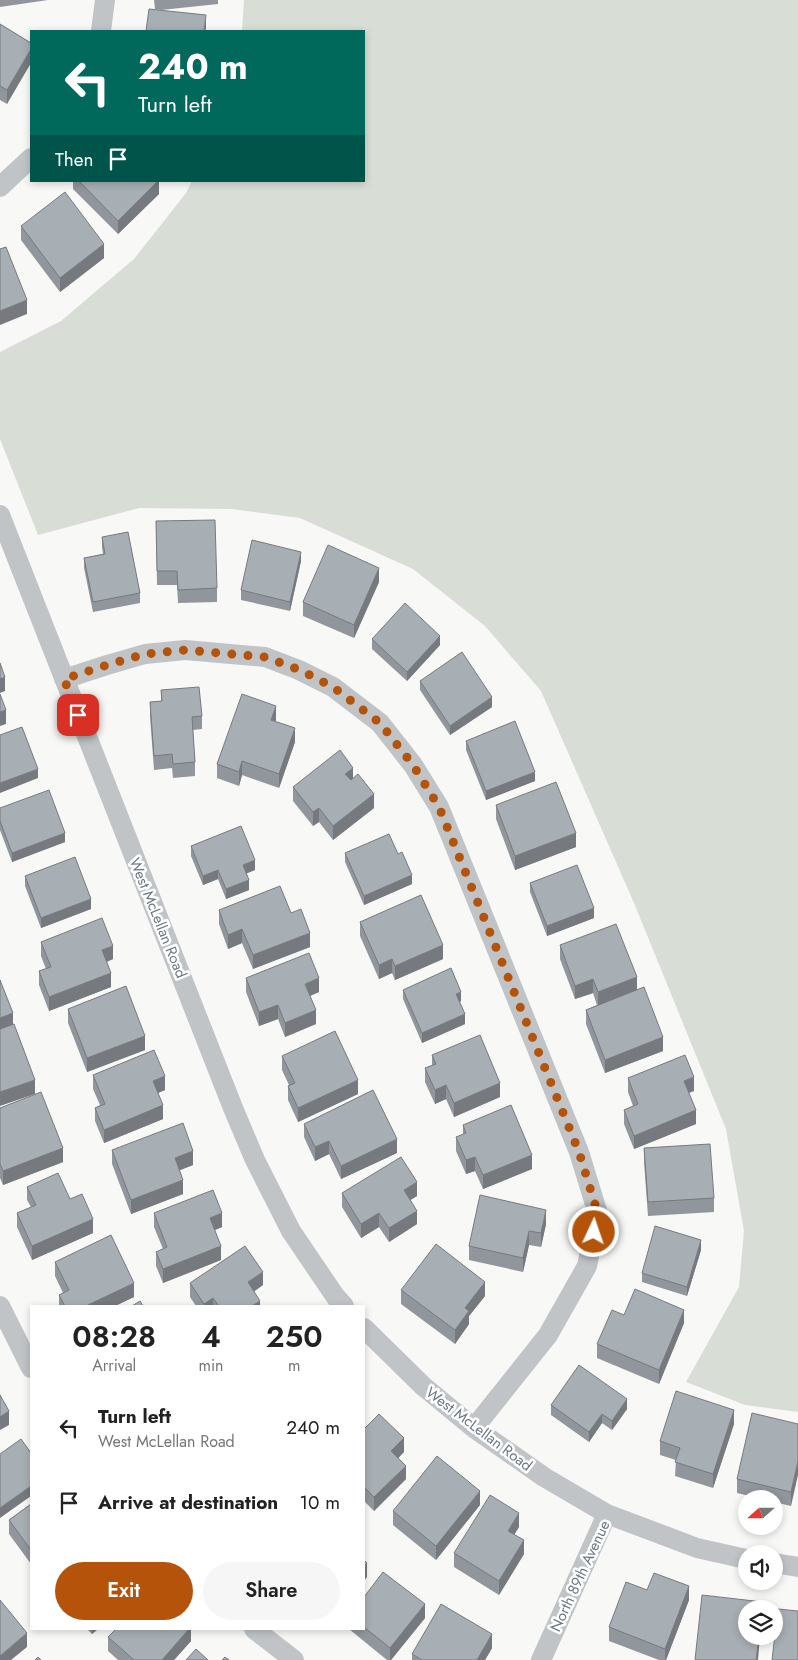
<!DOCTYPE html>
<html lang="en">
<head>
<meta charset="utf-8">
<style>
  body { margin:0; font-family:Jost,sans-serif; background:#f6f6f6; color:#222; height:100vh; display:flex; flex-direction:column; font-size:19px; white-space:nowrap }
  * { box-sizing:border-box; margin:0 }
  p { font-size:16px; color:#767676 }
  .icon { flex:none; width:28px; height:28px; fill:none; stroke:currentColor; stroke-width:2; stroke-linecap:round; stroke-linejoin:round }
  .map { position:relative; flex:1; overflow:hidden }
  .sheet { position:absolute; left:30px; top:1305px; width:335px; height:325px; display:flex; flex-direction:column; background:#fff; border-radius:0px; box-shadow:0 2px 8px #0003 }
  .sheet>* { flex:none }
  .hud { position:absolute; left:30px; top:30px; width:335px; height:152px; border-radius:0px; box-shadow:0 2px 8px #0003; background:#00695c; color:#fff; overflow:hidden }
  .needle { width:32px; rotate:249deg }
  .buttons { position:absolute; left:738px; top:1490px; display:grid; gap:10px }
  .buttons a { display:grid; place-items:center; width:45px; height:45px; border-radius:50%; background:#fff; box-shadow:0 2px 8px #0003; font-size:25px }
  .pin { position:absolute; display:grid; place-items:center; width:42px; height:42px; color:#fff; margin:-21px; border-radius:10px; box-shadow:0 2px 8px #0006 }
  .me { position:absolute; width:55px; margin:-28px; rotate:3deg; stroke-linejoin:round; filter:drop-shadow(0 0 4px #0008) }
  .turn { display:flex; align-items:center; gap:18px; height:105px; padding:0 25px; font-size:22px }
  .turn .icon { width:65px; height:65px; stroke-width:2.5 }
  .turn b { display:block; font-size:35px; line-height:42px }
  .then { display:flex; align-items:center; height:48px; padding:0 25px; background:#0003; gap:10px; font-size:19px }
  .eta { display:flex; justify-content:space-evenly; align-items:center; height:85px; text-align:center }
  .eta b { font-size:30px; font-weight:600; line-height:35px }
  .action { display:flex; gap:10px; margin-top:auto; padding:10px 25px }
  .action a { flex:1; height:58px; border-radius:30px; background:#b45309; color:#fff; font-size:20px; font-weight:600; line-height:58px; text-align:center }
  .action a+a { background:#f6f6f6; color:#222 }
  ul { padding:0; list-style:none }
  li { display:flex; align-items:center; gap:15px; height:75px; padding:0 25px }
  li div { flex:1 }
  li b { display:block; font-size:19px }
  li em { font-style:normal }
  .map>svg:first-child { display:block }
  .green { fill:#d8ddd6 }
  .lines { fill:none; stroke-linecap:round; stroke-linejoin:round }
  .minor { stroke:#c0c4c7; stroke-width:20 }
  .wall { fill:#90969b }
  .shaded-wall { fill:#767a7e }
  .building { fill:#a8afb4; stroke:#767a7e }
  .route { stroke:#b45309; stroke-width:9; stroke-dasharray:0 16.2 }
  .labels { text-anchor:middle; stroke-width:5; stroke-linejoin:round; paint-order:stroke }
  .street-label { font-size:15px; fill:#6b7883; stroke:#fff }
</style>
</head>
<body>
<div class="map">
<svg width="798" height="1660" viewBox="0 0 798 1660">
  <rect width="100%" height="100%" fill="#f8f8f6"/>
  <path class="green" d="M244,0H798V1412L745,1405L686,1382L739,1287L744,1231L726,1129L634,903L541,691L485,626L413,569L300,518L232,509L139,508L38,535L0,439V352L61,321L134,259L186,193L192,181H364V31H242Z"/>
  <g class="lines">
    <path class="minor" d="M101,31L105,0
      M0,187L31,158
      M0,515L233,1108L255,1160L291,1231L335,1296L344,1306
      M64,679L107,665L145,654L185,650L265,657L299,670L333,687L380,723L413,765L439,807L579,1152L598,1214L587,1266L548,1335L474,1428
      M0,1306L31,1368
      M364,1328L423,1386L474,1428L544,1477L607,1514L697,1548L746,1559
      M774,1563L798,1567
      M254,1629L294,1660
      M541,1660L607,1514"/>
  </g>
  <path class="wall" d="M0,0H48L0,7Z
    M154,0H218V4L161,10L155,9Z
    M0,24L31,43L7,104L0,100Z
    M73,181H159V194L118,234L73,189Z
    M21,226L104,258L60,292L21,240Z
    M156,521L217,588V602L178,603L177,585H157Z
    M102,537L140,593V603L93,612L84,568V558L103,554L102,547Z
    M301,561L290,611L241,600V590Z
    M379,582L354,638L303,616V602Z
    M372,639L440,645L407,681L372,649Z
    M420,681L492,707L450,735L420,690Z
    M161,690L202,716V729L193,730L195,762V776L173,778L172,768L154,770L150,716V702L161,701Z
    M276,720L275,721L295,742L279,788L242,775L239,786L217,778V764Z
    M466,741L535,781L486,800L466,750Z
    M353,779L374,808L333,840L319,822L313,826L293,801V787Z
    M496,805L576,847L515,870L496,819Z
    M0,808L65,842L12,862L0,830Z
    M191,846L255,870L246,873L249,890L226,899L218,879L203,885L191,856Z
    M345,853L398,854L412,884L364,905L345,862Z
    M25,876L91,909L41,928L25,886Z
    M530,883L594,918L547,936L530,892Z
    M219,910L291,913L310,947L253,969L242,943L228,949L219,924Z
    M360,922L443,959L395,980L392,973L379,979L360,936Z
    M41,942L113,959L107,962L111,987L49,1011L39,985V971L46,969L41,956Z
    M560,945L637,990L663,1051L605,1073L586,1024V1010L597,1005L593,993L575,999L560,959Z
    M246,978L319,992L310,996L316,1024L285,1037L278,1019L259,1026L246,992Z
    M403,990L461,1001L460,1002L465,1024L422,1043L403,999Z
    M68,1009L145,1050L87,1072L68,1023Z
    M432,1055L500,1097L454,1117L446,1099L435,1104L425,1082V1068L432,1065Z
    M282,1056L358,1094L298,1122L288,1100V1086L289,1085L282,1070Z
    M93,1075L165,1090L158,1093L163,1119L104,1143L95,1121V1108L100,1105L93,1089Z
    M628,1078L694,1091L689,1093L696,1124L634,1149L624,1124V1110L633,1106L628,1092Z
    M0,1108L63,1162L3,1185L0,1178Z
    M304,1124L397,1153L341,1179L329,1154L315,1161L304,1137Z
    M463,1125L532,1169L483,1189L475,1171L466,1174L456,1151V1137L463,1135Z
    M644,1148L714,1198V1212L648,1216L644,1162Z
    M112,1150L193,1165L180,1170L183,1194L131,1214L112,1164Z
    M27,1187L70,1199L93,1233L32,1260L17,1227V1213L31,1207L27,1200Z
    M342,1193L417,1196L410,1200L417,1224L389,1242L379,1227L361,1238L342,1207Z
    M154,1213L222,1227L215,1230L221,1260L163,1283L156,1266V1252L163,1249L154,1227Z
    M546,1224L541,1247L529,1245L523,1272L469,1260V1246Z
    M701,1250L687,1296L642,1282V1273Z
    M55,1262L134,1297L115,1306H59V1295L63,1293L55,1276Z
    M190,1283L263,1285L254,1291L260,1306H196L190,1297Z
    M401,1290L485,1296L469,1316V1324L455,1344L401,1304Z
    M624,1315L684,1323L659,1384L597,1358V1344Z
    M551,1405L627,1409L612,1430L602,1423L589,1442L551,1415Z
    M734,1424L713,1488L675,1476L676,1460L660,1455V1441Z
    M798,1424L791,1506L774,1502V1499H762L737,1493V1479Z
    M364,1429L404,1452L398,1458L406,1479L374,1511L364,1501Z
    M31,1504V1564L9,1534V1520Z
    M480,1505L436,1560L393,1525V1511Z
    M519,1527L514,1534L524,1554L499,1595L454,1567V1553Z
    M364,1597L425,1618L391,1660H387L349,1629H364Z
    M689,1600L666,1660H659L609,1641V1627Z
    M87,1629H98L92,1634Z
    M191,1629V1641L174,1660H118L108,1651V1637Z
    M492,1648L485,1660H412V1654Z"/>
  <path class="shaded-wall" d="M206,15V29L205,31H204Z
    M31,49V63L7,104V90Z
    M158,181H159V194L118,234V221Z
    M104,244V258L60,292V278Z
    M27,300V314L0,325V311Z
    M301,552V561L290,611V602Z
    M379,568V582L354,638V625Z
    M440,636V645L407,681V672Z
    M5,677V691L0,693V679Z
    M492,697V707L450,735V726Z
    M276,706V720L271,733V720Z
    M6,710V724L0,726V712Z
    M295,728V742L279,788V774Z
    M242,761V775L239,786V772Z
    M353,768V782L345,787V774Z
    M38,769V778L0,793V783Z
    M535,772V781L486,800V791Z
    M374,794V808L333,840V826Z
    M319,808V822L313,826V812Z
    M65,833V842L12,862V853Z
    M576,833V847L515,870V856Z
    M255,860V870L243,875V865Z
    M218,870V879L203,885V876Z
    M412,875V884L364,905V896Z
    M249,880V890L226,899V889Z
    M91,899V909L41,928V918Z
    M594,908V918L547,936V926Z
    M242,929V943L228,949V935Z
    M310,933V947L253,969V955Z
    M443,945V959L395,980V966Z
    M113,946V959L102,963V950Z
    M392,959V973L379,979V965Z
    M111,973V987L49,1011V997Z
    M637,977V991L598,1006V992Z
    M319,978V992L305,998V984Z
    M593,979V993L575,999V986Z
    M461,992V1001L456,1004V994Z
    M278,1005V1019L259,1026V1012Z
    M316,1010V1024L285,1037V1023Z
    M13,1013V1027L0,1032V1018Z
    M465,1014V1024L422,1043V1033Z
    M145,1036V1050L87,1072V1058Z
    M663,1037V1051L605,1073V1060Z
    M165,1076V1090L153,1095V1081Z
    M694,1077V1091L684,1094V1081Z
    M35,1080V1094L0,1106V1092Z
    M358,1080V1094L298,1122V1108Z
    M500,1083V1097L454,1117V1103Z
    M446,1085V1099L435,1104V1090Z
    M163,1105V1119L104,1143V1130Z
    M696,1110V1124L634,1149V1136Z
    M397,1139V1153L341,1179V1166Z
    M329,1141V1154L315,1161V1147Z
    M63,1148V1162L3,1185V1171Z
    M193,1151V1165L175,1172V1158Z
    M532,1155V1169L483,1189V1175Z
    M475,1157V1171L466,1174V1160Z
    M183,1180V1194L131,1214V1200Z
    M417,1182V1196L404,1204V1190Z
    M546,1210V1224L541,1247V1233Z
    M417,1211V1224L389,1242V1228Z
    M222,1213V1227L210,1232V1218Z
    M379,1213V1227L361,1238V1224Z
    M93,1219V1233L32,1260V1246Z
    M529,1231V1245L523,1272V1258Z
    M701,1240V1250L687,1296V1287Z
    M221,1246V1260L163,1283V1269Z
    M263,1272V1285L248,1296V1282Z
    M485,1282V1296L469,1316V1324L455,1344V1330L465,1308Z
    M134,1283V1297L115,1306H86Z
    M213,1298V1306H204V1304Z
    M260,1301V1306H252Z
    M684,1310V1323L659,1384V1370Z
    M627,1399V1409L612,1430V1421Z
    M734,1410V1424L713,1488V1474Z
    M9,1411V1425L0,1430V1417Z
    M602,1414V1423L589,1442V1432Z
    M404,1438V1452L391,1465V1451Z
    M798,1461V1475L791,1506V1492Z
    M406,1466V1479L374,1511V1497Z
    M31,1486V1496L0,1518V1508Z
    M480,1491V1505L436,1560V1546Z
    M519,1513V1527L508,1545V1531Z
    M524,1540V1554L499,1595V1581Z
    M367,1563V1577L364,1581V1567Z
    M689,1586V1600L666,1660H665V1649Z
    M425,1604V1618L391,1660H390V1648Z
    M92,1629H98L92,1634Z
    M189,1629H191V1641L174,1660H162Z
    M27,1633V1647L11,1660H0V1656Z
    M492,1634V1648L485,1660H477Z
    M759,1636H760L758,1660H756Z"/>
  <path class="building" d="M149,9L206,15L204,31H146Z
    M0,24L31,43V49L7,90L0,86Z
    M79,181H158L118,221Z
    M65,192L104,244L60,278L21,226Z
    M6,247L27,300L0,311V249Z
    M215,520L217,588L178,590L177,571H157L156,521Z
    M128,532L140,593L93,602L84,558L105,554L102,537Z
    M252,540L301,552L290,602L241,590Z
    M328,545L379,568L354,625L303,602Z
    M405,603L440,636L407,672L372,639Z
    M462,652L492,697L450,726L420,681Z
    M0,663L5,677L0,679Z
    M199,687L202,716L192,717L195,762L173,764L172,754L154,756L150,702L162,701L161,690Z
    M0,694L6,710L0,712Z
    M242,694L276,706L271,720L295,728L279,774L242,761L239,772L217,764Z
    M515,721L535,772L486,791L466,741Z
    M22,727L38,769L0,783V735Z
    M340,750L353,768L345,774L351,780L358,774L374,794L333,826L319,808L313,812L293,787Z
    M556,782L576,833L515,856L496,805Z
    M49,790L65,833L12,853L0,821V808Z
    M241,826L255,860L243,865L249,880L226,889L218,870L203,876L191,846Z
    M389,834L398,854L402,852L412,875L364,896L345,853Z
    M75,857L91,899L41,918L25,876Z
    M577,865L594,908L547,926L530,883Z
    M280,886L291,913L301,909L310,933L253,955L242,929L228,935L219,910Z
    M421,895L443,945L395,966L392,959L379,965L360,922Z
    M102,918L113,946L102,950L111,973L49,997L39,971L51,967L41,942Z
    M616,924L637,977L598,992L593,979L575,986L560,945Z
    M309,953L319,978L305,984L316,1010L285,1023L278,1005L259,1012L246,978Z
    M451,968L461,992L456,994L465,1014L422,1033L403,990Z
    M0,980L13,1013L0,1018Z
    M126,986L145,1036L87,1058L68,1009Z
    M644,987L663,1037L605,1060L586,1010Z
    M14,1024L35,1080L0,1092V1029Z
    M335,1031L358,1080L298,1108L288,1086L295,1083L282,1056Z
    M480,1035L500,1083L454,1103L446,1085L435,1090L425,1068L436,1064L432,1055Z
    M154,1050L165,1076L153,1081L163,1105L104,1130L95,1108L105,1104L93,1075Z
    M685,1055L694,1077L684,1081L696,1110L634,1136L624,1110L638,1104L628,1078Z
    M373,1090L397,1139L341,1166L329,1141L315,1147L304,1124Z
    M41,1092L63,1148L3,1171L0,1164V1108Z
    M511,1105L532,1155L483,1175L475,1157L466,1160L456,1137L466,1133L463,1125Z
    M183,1123L193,1151L175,1158L183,1180L131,1200L112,1150Z
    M710,1144L714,1198L648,1202L644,1148Z
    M401,1157L417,1182L404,1190L417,1211L389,1228L379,1213L361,1224L342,1193Z
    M58,1173L70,1199L82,1194L93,1219L32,1246L17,1213L36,1205L27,1187Z
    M213,1190L222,1213L210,1218L221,1246L163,1269L156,1252L167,1247L154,1213Z
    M480,1195L546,1210L541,1233L529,1231L523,1258L469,1246Z
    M655,1226L701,1240L687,1287L642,1273Z
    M111,1235L134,1283L86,1306H65L59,1295L69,1290L55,1262Z
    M436,1244L485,1282L465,1308L469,1311L455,1330L401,1290Z
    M245,1246L263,1272L248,1282L260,1301L252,1306H219L213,1298L204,1304L190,1283Z
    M635,1289L684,1310L659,1370L597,1344L612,1310L624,1315Z
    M140,1301L143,1306H132Z
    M579,1365L627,1399L612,1421L602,1414L589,1432L551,1405Z
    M676,1391L734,1410L713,1474L675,1462L680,1448L660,1441Z
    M0,1395L9,1411L0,1417Z
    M752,1413L798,1424V1461L791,1492L737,1479Z
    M379,1414L404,1438L391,1451L406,1466L374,1497L364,1487V1429Z
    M21,1439L31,1453V1486L0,1508V1454Z
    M437,1456L480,1491L436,1546L393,1511Z
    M490,1495L519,1513L508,1531L524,1540L499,1581L454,1553Z
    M31,1504V1550L9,1520Z
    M364,1560L367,1563L364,1567Z
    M383,1572L425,1604L390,1648L364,1627V1597Z
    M654,1573L689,1586L665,1649L609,1627L626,1582L647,1590Z
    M702,1595L763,1602L762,1609H746V1636H759L756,1660H695Z
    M0,1600L27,1633L0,1656Z
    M441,1604L492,1634L477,1660H422L412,1654Z
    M778,1609L798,1611V1660H772Z
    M116,1629H189L162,1660H134L108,1637Z
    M196,1649L208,1660H186Z
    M38,1657L41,1660H35Z
    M225,1657L229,1660H222Z"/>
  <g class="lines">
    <path class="route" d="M78,715L64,679L107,665L145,654L185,650L265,657L300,670L333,687L380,723L413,765L439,807L579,1152L598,1214L594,1232"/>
  </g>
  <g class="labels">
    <g class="street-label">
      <text transform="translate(158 918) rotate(68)" y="5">West McLellan Road</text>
      <text transform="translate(479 1429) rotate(37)" y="5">West McLellan Road</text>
      <text transform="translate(580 1576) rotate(-65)" y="5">North 89th Avenue</text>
    </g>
  </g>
</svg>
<div class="buttons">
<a><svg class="needle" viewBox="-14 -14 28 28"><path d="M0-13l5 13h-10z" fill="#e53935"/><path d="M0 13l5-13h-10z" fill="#767676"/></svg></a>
<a><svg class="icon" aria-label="sound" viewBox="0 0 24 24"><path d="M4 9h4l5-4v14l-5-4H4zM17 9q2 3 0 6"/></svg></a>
<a><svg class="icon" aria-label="layers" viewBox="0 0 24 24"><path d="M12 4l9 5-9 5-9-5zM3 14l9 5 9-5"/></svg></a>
</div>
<div class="pin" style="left:78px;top:715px;background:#d93025"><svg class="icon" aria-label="arrive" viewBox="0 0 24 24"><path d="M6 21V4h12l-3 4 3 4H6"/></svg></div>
<svg class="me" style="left:594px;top:1232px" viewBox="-20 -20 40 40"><circle r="17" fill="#b45309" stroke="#fff" stroke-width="3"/><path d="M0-11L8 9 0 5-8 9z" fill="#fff"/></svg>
<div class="hud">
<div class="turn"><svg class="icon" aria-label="left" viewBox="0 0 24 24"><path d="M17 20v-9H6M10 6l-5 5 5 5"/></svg><div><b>240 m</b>Turn left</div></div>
<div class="then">Then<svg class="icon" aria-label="arrive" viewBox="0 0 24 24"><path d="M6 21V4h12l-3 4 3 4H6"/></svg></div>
</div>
<section class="sheet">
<div class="eta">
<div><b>08:28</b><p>Arrival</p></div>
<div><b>4</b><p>min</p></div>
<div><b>250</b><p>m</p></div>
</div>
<ul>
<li><svg class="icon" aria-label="left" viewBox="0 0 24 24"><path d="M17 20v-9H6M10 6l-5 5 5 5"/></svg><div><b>Turn left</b><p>West McLellan Road</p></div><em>240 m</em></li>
<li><svg class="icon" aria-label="arrive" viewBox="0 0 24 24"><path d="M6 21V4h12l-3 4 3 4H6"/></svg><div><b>Arrive at destination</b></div><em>10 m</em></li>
</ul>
<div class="action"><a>Exit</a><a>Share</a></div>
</section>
</div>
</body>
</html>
